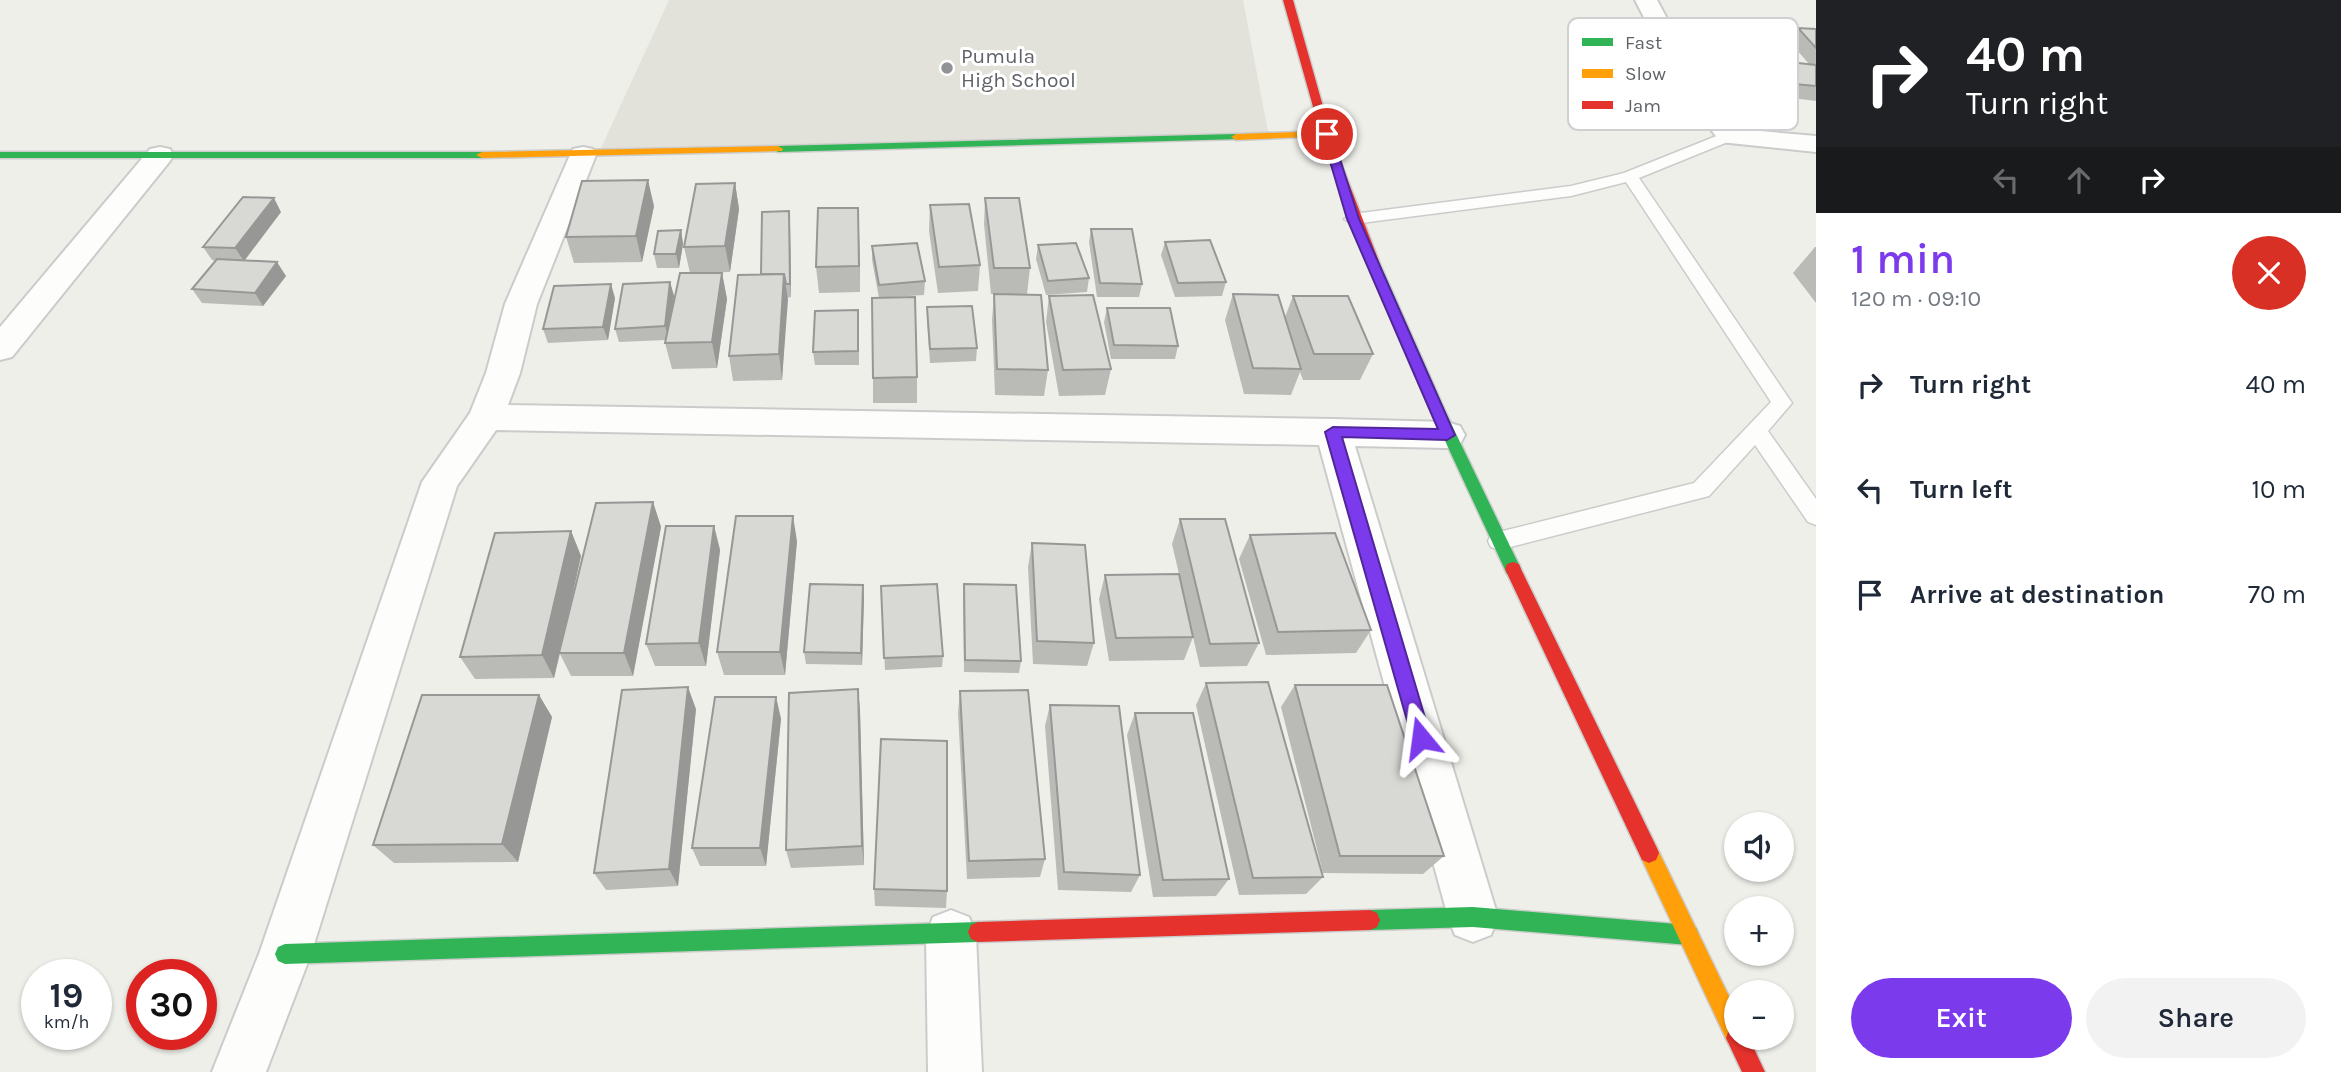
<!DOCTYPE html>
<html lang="en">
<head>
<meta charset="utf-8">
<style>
  body { margin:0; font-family:Karla,sans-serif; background:#f2f2f3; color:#1f2937; height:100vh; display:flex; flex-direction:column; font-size:26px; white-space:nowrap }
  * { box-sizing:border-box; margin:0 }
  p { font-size:23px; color:#747a83 }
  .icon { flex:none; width:38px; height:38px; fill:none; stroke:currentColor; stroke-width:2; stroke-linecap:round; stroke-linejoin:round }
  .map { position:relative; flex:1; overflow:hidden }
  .panel { display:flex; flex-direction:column; background:#fff; width:525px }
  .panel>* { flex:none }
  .hud { background:#202124; color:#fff; overflow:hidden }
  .tools { position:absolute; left:1724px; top:812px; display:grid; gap:14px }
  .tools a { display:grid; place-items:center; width:70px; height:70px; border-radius:50%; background:#fff; box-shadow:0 2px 5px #0004; font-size:35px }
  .speed { position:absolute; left:21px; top:959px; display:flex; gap:14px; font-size:35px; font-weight:700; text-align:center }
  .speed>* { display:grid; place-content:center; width:91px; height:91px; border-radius:50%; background:#fff; box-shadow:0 2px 5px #0004; line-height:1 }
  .speed small { font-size:18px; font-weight:400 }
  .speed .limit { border:10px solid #d22; background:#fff; color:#111 }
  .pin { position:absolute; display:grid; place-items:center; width:60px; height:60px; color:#fff; margin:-30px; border:4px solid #fff; border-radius:50%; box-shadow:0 2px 7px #0007 }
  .me { position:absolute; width:77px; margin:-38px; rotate:344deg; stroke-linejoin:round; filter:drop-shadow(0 0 5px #0008) }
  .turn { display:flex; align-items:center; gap:24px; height:147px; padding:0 35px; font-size:32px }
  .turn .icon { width:91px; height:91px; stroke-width:2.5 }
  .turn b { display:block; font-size:49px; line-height:60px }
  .lanes { display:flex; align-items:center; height:66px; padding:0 35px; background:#0003; justify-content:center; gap:35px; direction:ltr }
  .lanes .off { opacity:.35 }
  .round { display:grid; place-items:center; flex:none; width:74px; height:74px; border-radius:37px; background:#f2f2f3 }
  .overview { display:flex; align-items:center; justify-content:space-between; height:119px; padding:0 35px }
  h1 { font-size:42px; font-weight:600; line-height:52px; color:#7c3aed }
  .button { display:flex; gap:14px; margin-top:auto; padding:14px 35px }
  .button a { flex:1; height:80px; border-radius:42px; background:#7c3aed; color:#fff; font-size:28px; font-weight:600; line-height:80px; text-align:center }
  .button a+a { background:#f2f2f3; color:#1f2937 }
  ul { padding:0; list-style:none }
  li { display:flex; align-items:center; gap:21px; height:105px; padding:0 35px }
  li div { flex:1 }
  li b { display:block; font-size:26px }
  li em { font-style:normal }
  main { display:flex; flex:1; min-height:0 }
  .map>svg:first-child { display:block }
  .education { fill:#e2e1da }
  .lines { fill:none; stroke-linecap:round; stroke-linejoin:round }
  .lane-casing { stroke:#cbcbcb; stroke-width:3 }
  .street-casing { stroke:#cbcbcb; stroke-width:4 }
  .fast-casing { stroke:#ccc; stroke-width:3 }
  .slow-casing { stroke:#ccc; stroke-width:3 }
  .jam-casing { stroke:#ccc; stroke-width:3 }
  .lane { fill:#fdfdfc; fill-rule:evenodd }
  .street { fill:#fdfdfc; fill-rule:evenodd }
  .fast { fill:#30b455; fill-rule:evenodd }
  .slow { fill:#ff9f0a; fill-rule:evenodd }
  .jam { fill:#e5322d; fill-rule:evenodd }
  .wall { fill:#babab7 }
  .shaded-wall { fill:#979795 }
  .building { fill:#d8d8d5; stroke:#979795; stroke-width:2 }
  .route { fill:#7c3aed; stroke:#51269a; stroke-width:2 }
  .poi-dot { fill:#919395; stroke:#fff; stroke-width:2.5 }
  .labels { text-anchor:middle; stroke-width:6; stroke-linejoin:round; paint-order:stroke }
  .far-poi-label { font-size:21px; fill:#5f6267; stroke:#fff; text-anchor:start }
  .key { fill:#fff; stroke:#cfd0d1; stroke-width:2 }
  .key-label { font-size:19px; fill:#5f6267 }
</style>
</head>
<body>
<main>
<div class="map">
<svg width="1816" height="1072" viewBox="0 0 1816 1072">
  <rect width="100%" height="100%" fill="#efefea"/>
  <path class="education" d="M669,0H1243L1269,137L601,148Z"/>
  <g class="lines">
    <g class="lane-casing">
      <path id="lane" d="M1729,131L1735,133V139L1639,178L1792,403L1768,431L1816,499V525L1808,522L1755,445L1709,496L1499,550L1491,547L1488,541L1491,535L1499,532L1694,483L1771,402L1626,182L1571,196L1353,224L1344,219L1353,214L1571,186L1624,173Z"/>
    </g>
    <g class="street-casing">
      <path id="street" d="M1635,0H1657L1703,85L1737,129L1816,136V152L1720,142L1680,87Z
        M160,147L170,149L173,155L170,161L12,357L0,360V327L150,149Z
        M583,147L593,149L596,155L537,304L520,373L508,405L1333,419L1447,422L1460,426L1465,435L1460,444L1447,448L1355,446L1498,917L1491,935L1473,942L1455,935L1448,917L1319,445L496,430L457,486L311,954L266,1072H212L259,954L422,482L470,413L486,373L505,304L570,155L573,149Z
        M951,910L969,917L976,935L982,1072H928L926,935L933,917Z"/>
    </g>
    <g class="fast-casing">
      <path id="fast" d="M1236,134L1241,137L1240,139L778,152L773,149L778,146Z
        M0,152H482L488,155L482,158H0Z
        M1374,260L1380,264L1447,415L1521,569L1519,574H1507L1433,415L1368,264Z
        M1473,907L1689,925L1696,928L1699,935L1696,942L1689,945L1473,927L1370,930L1363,927L1360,920L1363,913L1370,910Z
        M978,922L985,925L988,932L985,939L978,942L285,964L278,961L275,954L278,947L285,944Z"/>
    </g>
    <g class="slow-casing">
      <path id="slow" d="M1327,131L1332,134L1331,136L1236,140L1231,137L1236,134Z
        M778,146L783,149L782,151L482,158L476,155L482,152Z
        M1649,843L1656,846L1736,1011V1038H1746L1744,1043L1736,1046L1728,1043L1639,853L1642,846Z"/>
    </g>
    <g class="jam-casing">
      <path id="jam" d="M1283,0H1293L1333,142L1380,264L1378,267L1374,268L1368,264L1323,142Z
        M1513,562L1519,564L1521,569L1656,846L1659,853L1656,860L1649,863L1642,860L1505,569L1507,564Z
        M1370,910L1377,913L1380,920L1377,927L1370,930L978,942L971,939L968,932L971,925L978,922Z
        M1736,1027V1038H1749L1765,1072H1742L1726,1038L1729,1030Z"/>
    </g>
    <use href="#lane" class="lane"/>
    <use href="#street" class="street"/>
    <use href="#fast" class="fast"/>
    <use href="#slow" class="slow"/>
    <use href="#jam" class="jam"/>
  </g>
  <path class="wall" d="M1745,25L1791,39L1798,28L1816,29V101L1775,96L1762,73L1771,60L1809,64L1796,49L1789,60L1753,58L1737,38Z
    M735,183L739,209L730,272L690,273L684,247Z
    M985,198L1030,268L1027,294H991L984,224Z
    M930,205L980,265L978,291L938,293L929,231Z
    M654,206L642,262L574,263L566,237Z
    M281,212L245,260L286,276L263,306L202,303L192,289L216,261L212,260L203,247Z
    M790,224L791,297L787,298L782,380L733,381L729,356Z
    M1091,229L1142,284L1139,297H1097L1089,242Z
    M681,230L683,244L679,268H657L654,254Z
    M859,234L860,292L819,293L816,267Z
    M1165,242L1226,282L1222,296L1175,297L1161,255Z
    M1038,245L1089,278L1087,292L1046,295L1036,259Z
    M872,246L925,281L924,295L893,297L917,377V403H873V378L879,298L872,260Z
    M1815,247H1816V303L1793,273Z
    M722,273L727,299L717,368L672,369L665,343L666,340L619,342L615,329L670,282L674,296L672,310Z
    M994,294L1048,370L1044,396L995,395L992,320Z
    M1233,294L1285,317L1293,296L1373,354L1360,380H1303L1300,372L1291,395L1244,394L1225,320Z
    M1049,296L1111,369L1105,395L1059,396L1046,322Z
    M615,298L608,340L548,343L543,329Z
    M927,307L977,348L976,361L930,363L927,321Z
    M1107,308L1178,346L1175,359H1111L1104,322Z
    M859,324V365H815L813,352Z
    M653,502L661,527L633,676H571L560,654L554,678L475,679L460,657L571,531L581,556L565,629Z
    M1180,519L1259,643L1247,666L1200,667L1193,637L1184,660L1109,661L1099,599L1105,575L1179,574L1172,544Z
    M714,526L720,550L706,666H655L646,644Z
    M1250,535L1371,630L1356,653L1266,655L1239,559Z
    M797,541L785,675H724L717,652Z
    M1032,543L1094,643L1087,666L1033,664L1028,567Z
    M964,584L1021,661L1019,673L964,672L963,596Z
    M863,585L864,597L862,665L806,664L804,652Z
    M881,586L943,656L942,667L885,670Z
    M1206,683L1323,877L1306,894L1239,895L1196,705Z
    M1295,685L1444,856L1423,874L1323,873L1281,707Z
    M858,689L860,711L864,865L791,868L786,850Z
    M960,691L1045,859L1040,877L967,879L958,713Z
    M539,695L552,717L518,862L394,863L373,845Z
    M776,697L781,719L766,866H700L692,848Z
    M1050,705L1140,875L1131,892L1058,890L1045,726Z
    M696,709L678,886L606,890L594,873Z
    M1135,713L1229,879L1216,896L1153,897L1127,735Z
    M874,889L947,891L946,908L875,906Z"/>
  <path class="shaded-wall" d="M648,180L654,206L642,262L636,236Z
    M735,183L739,209L730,272L725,246Z
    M274,198L281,212L244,261L235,248Z
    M858,208L859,234L860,292L859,266Z
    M789,211L790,224L791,297L790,284Z
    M681,230L683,244L679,268L676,254Z
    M277,262L286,276L263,306L255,293Z
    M722,273L727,299L717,368L712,342Z
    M784,274L788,300L782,380L779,354Z
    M670,282L674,296L669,340L665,326Z
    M611,284L615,298L608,340L603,327Z
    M653,502L661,527L633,676L624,653Z
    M793,516L797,541L785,675L780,652Z
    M714,526L720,550L706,666L699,643Z
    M571,531L581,556L554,678L542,655Z
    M863,585L864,597L862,665L861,653Z
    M688,687L696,709L678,886L669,869Z
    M858,689L860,711L864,865L862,846Z
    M539,695L552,717L518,862L502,844Z
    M776,697L781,719L766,866L760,848Z"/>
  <path class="building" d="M1798,28L1816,29V48Z
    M1771,60L1816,65V86L1784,83Z
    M648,180L636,236L566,237L582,181Z
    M735,183L725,246L684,247L696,184Z
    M243,197L274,198L235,248L203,247Z
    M985,198H1019L1030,268H994Z
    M969,204L980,265L939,267L930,205Z
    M818,208H858L859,266L816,267Z
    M789,211L790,284H786L784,274H761L762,212Z
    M1091,229H1132L1142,284L1100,283Z
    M681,230L676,254H654L658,231Z
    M1210,240L1226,282L1178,283L1165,242Z
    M917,243L925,281L879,285L872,246Z
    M1076,243L1089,278L1048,281L1038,245Z
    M217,259L277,262L255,293L192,289Z
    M680,273H722L712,342L665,343Z
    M784,274L779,354L729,356L738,275Z
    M670,282L665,326L615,329L623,284Z
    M611,284L603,327L543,329L554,286Z
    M994,294L1041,295L1048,370L997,369Z
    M1233,294L1278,295L1301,369L1253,368Z
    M1093,295L1111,369L1063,370L1049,296Z
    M1293,296H1348L1373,354H1314Z
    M915,297L917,377L873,378L872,298Z
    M972,306L977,348L930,349L927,307Z
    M1107,308H1170L1178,346L1114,345Z
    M858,310V351L813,352L815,311Z
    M653,502L624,653H559L596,503Z
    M736,516H793L780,652H717Z
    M1180,519H1225L1259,643L1210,644Z
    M666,526H714L699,643L646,644Z
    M571,531L542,655L460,657L495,533Z
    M1335,533L1371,630L1278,632L1250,535Z
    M1032,543L1085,545L1094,643L1037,641Z
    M1179,574L1193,637L1116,638L1105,575Z
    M810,584L863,585L861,653L804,652Z
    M937,584L943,656L884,658L881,586Z
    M964,584L1016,585L1021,661L965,660Z
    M1268,682L1323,877L1253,878L1206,683Z
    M1295,685H1387L1444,856H1340Z
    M688,687L669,869L594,873L622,690Z
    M858,689L862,846L786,850L789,693Z
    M1028,690L1045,859L969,861L960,691Z
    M422,695H539L502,844L373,845Z
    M715,697H776L760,848H692Z
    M1050,705L1119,706L1140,875L1064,872Z
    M1135,713H1193L1229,879L1163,880Z
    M881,739L947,741V891L874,889Z"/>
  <path class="route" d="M1327,131L1332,134L1359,219L1455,435L1447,440L1342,437L1431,738L1428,744L1421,747L1415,744L1412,738L1325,432L1333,427L1438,429L1347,219L1322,134Z"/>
  <circle class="poi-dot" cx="947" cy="68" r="7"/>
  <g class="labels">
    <g class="far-poi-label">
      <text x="961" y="63">Pumula<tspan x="961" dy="24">High School</tspan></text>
    </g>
  </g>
  <rect x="1568" y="18" width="230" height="112" rx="10" class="key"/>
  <rect x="1582" y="38" width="31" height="8" fill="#30b455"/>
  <rect x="1582" y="69" width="31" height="9" fill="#ff9f0a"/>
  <rect x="1582" y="101" width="31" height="8" fill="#e5322d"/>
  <g class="key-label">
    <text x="1625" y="49">Fast</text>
    <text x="1625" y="80">Slow</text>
    <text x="1625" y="112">Jam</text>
  </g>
</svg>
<div class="tools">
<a><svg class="icon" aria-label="sound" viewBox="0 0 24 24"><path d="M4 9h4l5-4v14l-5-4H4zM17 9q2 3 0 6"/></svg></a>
<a>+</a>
<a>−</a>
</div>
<div class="speed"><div>19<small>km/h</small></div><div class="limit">30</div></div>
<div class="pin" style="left:1327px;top:134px;background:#d93025"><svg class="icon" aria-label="arrive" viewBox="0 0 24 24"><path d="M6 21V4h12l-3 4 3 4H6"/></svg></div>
<svg class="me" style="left:1421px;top:738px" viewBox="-20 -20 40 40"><path d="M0-17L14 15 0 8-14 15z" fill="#7c3aed" stroke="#fff" stroke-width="4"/></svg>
</div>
<section class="panel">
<div class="hud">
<div class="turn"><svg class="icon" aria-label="right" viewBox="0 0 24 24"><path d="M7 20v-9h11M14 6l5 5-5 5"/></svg><div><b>40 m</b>Turn right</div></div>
<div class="lanes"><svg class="icon off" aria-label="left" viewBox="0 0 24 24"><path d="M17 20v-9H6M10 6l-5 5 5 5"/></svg><svg class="icon off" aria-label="ahead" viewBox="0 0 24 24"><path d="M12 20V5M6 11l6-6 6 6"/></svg><svg class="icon" aria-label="right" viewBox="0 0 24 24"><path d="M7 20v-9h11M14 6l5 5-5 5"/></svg></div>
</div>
<div class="overview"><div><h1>1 min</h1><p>120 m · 09:10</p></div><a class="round" style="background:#d93025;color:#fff"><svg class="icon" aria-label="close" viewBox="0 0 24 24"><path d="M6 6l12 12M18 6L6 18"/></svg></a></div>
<ul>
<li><svg class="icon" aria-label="right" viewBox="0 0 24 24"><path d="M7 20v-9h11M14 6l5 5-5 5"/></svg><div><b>Turn right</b></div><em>40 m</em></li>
<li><svg class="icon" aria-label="left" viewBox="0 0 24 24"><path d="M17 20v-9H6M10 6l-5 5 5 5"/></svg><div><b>Turn left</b></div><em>10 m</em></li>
<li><svg class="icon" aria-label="arrive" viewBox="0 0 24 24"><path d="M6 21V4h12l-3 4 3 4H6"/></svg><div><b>Arrive at destination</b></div><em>70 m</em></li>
</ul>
<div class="button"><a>Exit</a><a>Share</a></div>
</section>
</main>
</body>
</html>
